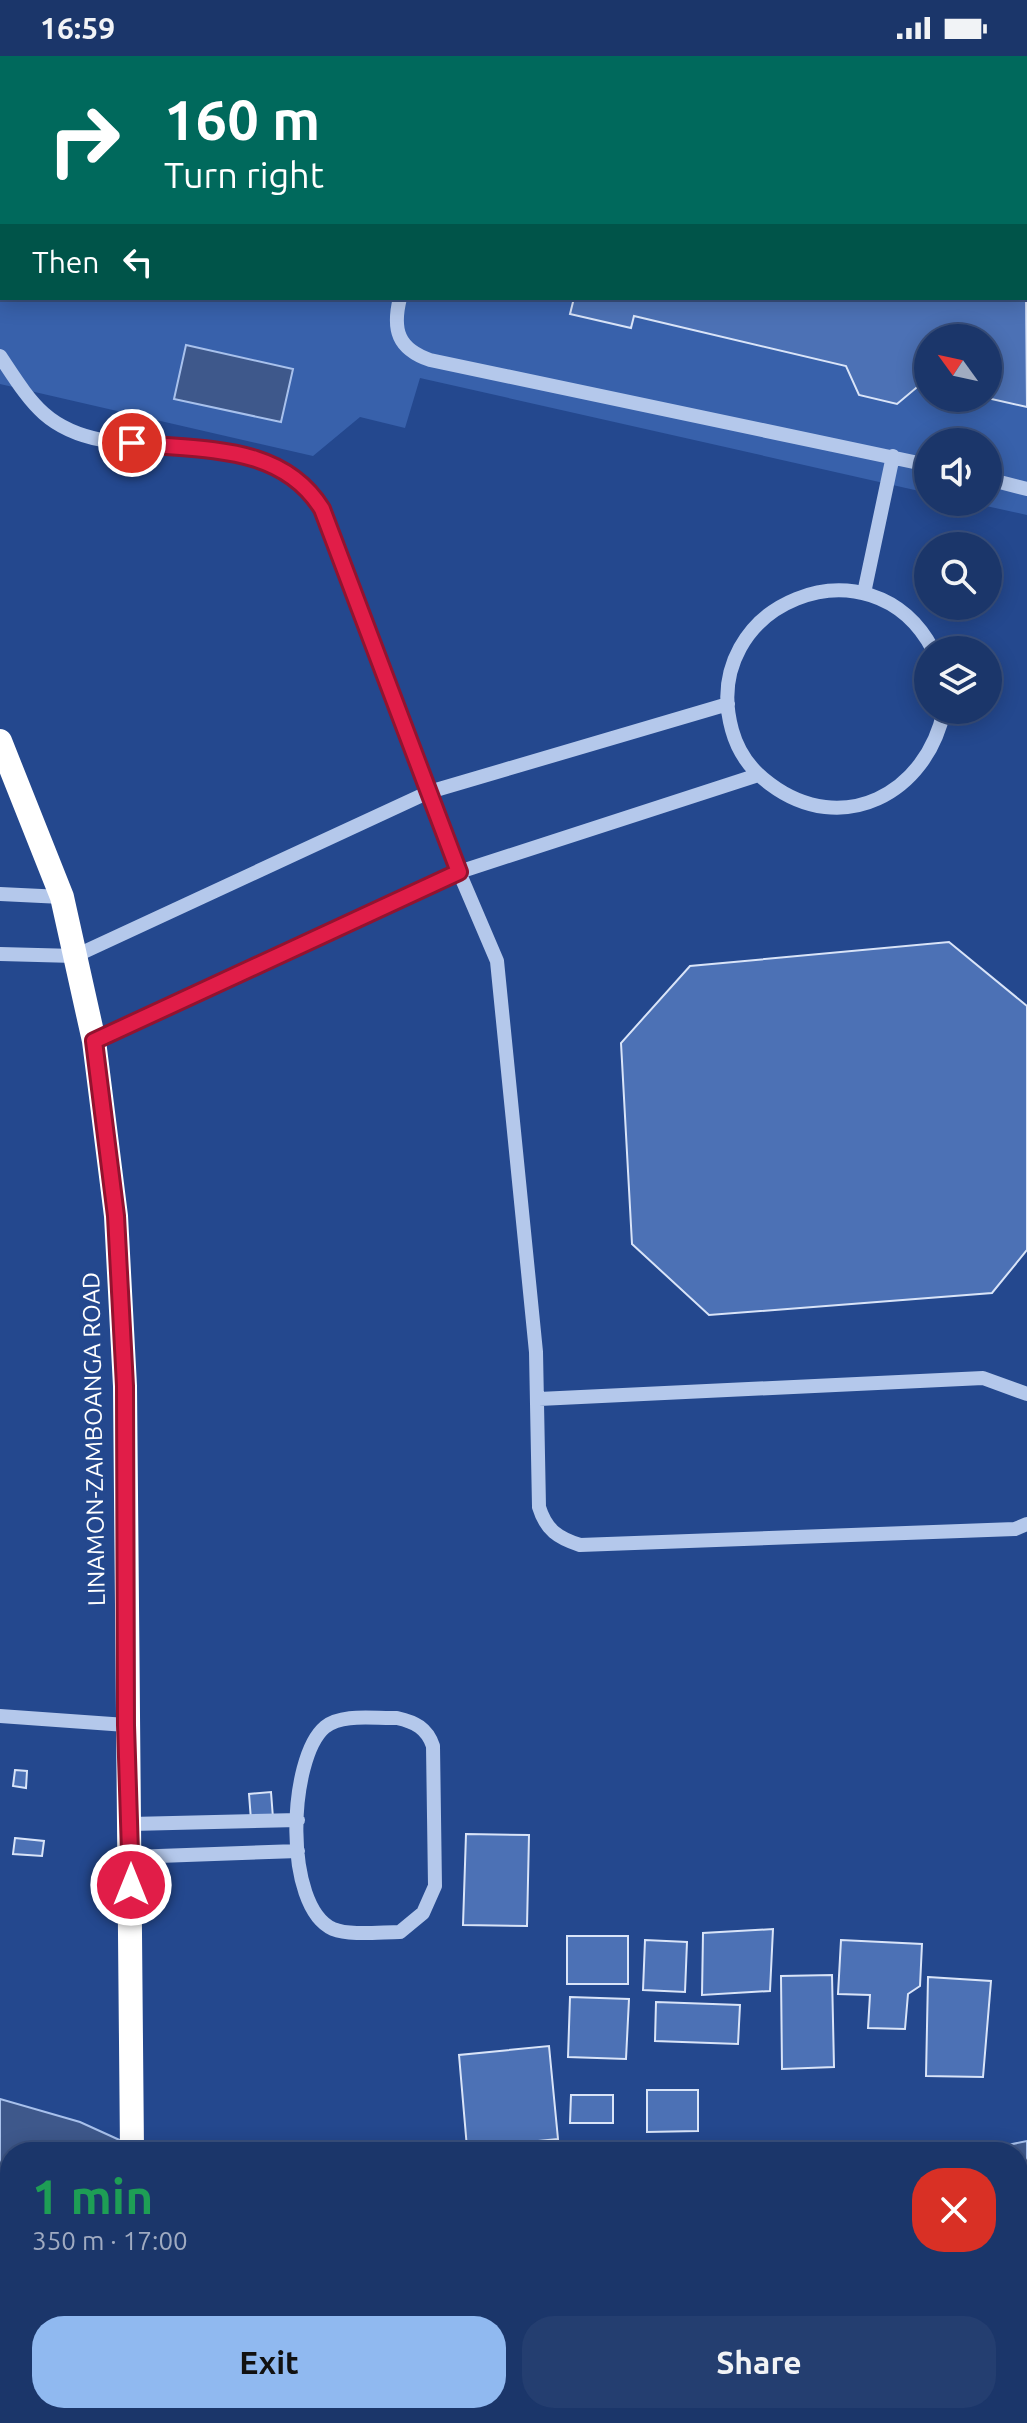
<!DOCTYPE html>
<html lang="en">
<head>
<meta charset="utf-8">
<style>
  body { margin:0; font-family:Ubuntu,sans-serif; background:#243e70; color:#f1f3f6; height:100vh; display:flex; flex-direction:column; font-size:30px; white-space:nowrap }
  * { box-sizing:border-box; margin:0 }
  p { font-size:26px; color:#a0abc1 }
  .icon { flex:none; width:44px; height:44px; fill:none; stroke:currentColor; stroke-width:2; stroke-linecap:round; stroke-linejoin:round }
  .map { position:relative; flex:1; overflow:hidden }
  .drawer { position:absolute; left:0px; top:2086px; width:1028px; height:282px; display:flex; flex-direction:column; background:#1b366a; border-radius:32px 32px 0 0; box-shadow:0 4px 20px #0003,0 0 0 2px #39507e }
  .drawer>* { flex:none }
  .guide { position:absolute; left:0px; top:0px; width:1028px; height:244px; box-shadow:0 4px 20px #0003,0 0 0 2px #39507e; background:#00695c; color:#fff; overflow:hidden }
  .needle { width:52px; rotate:303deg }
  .tools { position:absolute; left:914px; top:268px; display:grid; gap:16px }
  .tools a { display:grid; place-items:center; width:88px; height:88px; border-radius:50%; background:#1b366a; box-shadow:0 4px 20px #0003,0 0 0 2px #39507e; font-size:40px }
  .pin { position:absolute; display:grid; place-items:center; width:68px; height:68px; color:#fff; margin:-34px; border:4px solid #fff; border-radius:50%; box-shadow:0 2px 8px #0007 }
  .me { position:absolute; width:88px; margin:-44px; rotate:0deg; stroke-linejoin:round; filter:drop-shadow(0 0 6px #0008) }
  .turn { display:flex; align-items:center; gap:28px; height:168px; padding:0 32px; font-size:36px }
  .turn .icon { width:104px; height:104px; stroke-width:2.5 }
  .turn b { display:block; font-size:56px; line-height:68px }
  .then { display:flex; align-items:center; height:76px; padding:0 32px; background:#0003; gap:16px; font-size:30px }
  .round { display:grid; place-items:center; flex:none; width:84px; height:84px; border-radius:32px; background:#243e70 }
  .head { display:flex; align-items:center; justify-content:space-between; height:136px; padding:0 32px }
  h1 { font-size:48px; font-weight:700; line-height:60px; color:#1e9e55 }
  .cta { display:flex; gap:16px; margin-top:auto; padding:16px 32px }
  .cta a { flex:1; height:92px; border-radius:32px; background:#90b9f0; color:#111; font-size:32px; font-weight:700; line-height:92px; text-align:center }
  .cta a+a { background:#243e70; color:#f1f3f6 }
  .status { display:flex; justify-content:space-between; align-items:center; height:56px; padding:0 40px; background:#1b366a; direction:ltr }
  .status svg { height:22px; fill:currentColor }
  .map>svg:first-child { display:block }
  .green { fill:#3861ab; fill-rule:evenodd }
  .water { fill:#3e588b; stroke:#a8c1ec; stroke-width:2 }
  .building { fill:#4c71b5; stroke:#d9e4f8; stroke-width:2 }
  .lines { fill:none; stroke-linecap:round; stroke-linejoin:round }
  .minor { stroke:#b4c8eb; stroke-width:14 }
  .highway { stroke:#fff; stroke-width:24 }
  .route-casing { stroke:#92132f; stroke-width:20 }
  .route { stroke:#e11d48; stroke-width:14 }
  .labels { text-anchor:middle; stroke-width:7; stroke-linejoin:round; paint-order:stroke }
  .street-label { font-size:24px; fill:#fff; stroke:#24488e }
</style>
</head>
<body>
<div class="status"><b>16:59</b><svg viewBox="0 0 49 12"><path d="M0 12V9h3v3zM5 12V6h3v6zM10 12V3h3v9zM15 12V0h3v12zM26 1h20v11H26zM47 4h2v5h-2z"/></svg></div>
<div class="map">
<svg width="1027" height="2367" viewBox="0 0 1027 2367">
  <rect width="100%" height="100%" fill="#24488e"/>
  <path class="green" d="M0,0H1027V459L968,446H988V386H928V437L420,322L405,372L360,361L313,400L0,328ZM2,2H1026V242H2ZM928,282H988V342H928Z"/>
  <path class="water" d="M186,289L293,313L281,366L174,343Z
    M0,2043L80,2066L146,2096H10V2140L0,2138Z
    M1027,2085V2165L1018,2168V2096H974Z"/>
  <path class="building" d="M1026,232L1027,351L987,342L988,282H928V328L922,327L897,348L859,339L846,310L634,260L631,272L570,258L574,242H1026Z
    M949,886L1027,950V1194L992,1237L709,1259L632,1188L621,987L690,910Z
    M15,1714L27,1715L26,1732L13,1730Z
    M271,1736L273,1762L251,1764L249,1738Z
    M466,1778L529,1779L527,1870L463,1869Z
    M15,1782L44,1785L42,1800L13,1798Z
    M773,1873L770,1935L702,1939L703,1877Z
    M567,1880H628V1928H567Z
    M645,1884L687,1886L685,1936L643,1934Z
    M841,1884L922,1888L920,1930L908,1938L905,1973L868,1972L870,1939L838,1938Z
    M832,1919L834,2011L782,2013L781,1920Z
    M928,1921L991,1925L983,2021L926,2020Z
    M570,1941L629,1943L626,2003L568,2001Z
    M656,1946L740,1949L738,1988L655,1985Z
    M549,1990L558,2083L467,2092L459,1999Z
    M647,2034H698V2075L647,2076Z
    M571,2039H613V2067H570Z
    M276,2358H319L316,2367Z"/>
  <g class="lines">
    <path class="minor" d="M47,2V0
      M454,2V0
      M0,145L2,139
      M400,242C392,274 398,293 430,304L928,409
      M0,300C30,345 45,373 102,384C152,389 243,389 284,414C302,424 312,437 322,453L459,816L497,905L536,1296L539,1451C546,1474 558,1482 580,1489L1015,1473L1027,1468
      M988,423L1027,433
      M864,537L893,400
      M933,594C872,477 697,548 732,674C738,696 752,715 770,728C842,782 927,738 944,654
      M0,838L62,841
      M0,898L75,900L429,736L728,648
      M94,985L459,816L758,719
      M539,1343L983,1322L1027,1338
      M0,1660L126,1669
      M397,1662C415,1666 427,1672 433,1690L435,1830L423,1857L400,1876C381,1876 350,1880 333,1873C283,1851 288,1702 325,1671C343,1657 375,1663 397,1662Z
      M131,1768L298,1764
      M131,1801L298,1795"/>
    <path class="highway" d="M0,685L62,841L94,985L116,1160L125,1330L132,2096
      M148,2358L151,2367"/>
  </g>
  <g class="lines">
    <g class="route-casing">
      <path id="route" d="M131,1829L126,1669L125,1330L116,1160L94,985L459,816L322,453C281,387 202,395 132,387"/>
    </g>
    <use href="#route" class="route"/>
  </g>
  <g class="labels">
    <g class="street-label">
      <text transform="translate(94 1383) rotate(-91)" y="8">LINAMON-ZAMBOANGA ROAD</text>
    </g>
  </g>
</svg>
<div class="tools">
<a><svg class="needle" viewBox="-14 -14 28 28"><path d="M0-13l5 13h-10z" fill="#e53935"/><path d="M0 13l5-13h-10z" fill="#a0abc1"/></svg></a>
<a><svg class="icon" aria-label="sound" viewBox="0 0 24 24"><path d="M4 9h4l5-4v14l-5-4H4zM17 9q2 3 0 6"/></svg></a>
<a><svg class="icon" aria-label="search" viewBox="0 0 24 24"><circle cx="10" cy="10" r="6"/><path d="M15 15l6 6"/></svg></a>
<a><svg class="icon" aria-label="layers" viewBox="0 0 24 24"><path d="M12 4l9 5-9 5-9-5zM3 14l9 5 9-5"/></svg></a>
</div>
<div class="pin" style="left:132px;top:387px;background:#d93025"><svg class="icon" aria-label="arrive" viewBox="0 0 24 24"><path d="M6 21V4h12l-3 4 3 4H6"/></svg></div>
<svg class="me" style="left:131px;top:1829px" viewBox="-20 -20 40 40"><circle r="17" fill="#e11d48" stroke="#fff" stroke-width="3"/><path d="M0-11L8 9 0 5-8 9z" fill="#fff"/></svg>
<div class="guide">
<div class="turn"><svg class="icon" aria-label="right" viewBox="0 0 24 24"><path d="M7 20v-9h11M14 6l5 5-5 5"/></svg><div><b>160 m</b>Turn right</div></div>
<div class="then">Then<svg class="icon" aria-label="left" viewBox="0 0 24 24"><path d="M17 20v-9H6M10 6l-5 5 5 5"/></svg></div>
</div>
<section class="drawer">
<div class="head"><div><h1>1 min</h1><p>350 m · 17:00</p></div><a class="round" style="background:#d93025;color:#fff"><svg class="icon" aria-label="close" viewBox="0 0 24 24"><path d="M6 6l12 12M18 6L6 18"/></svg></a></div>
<div class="cta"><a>Exit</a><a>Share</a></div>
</section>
</div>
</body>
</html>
